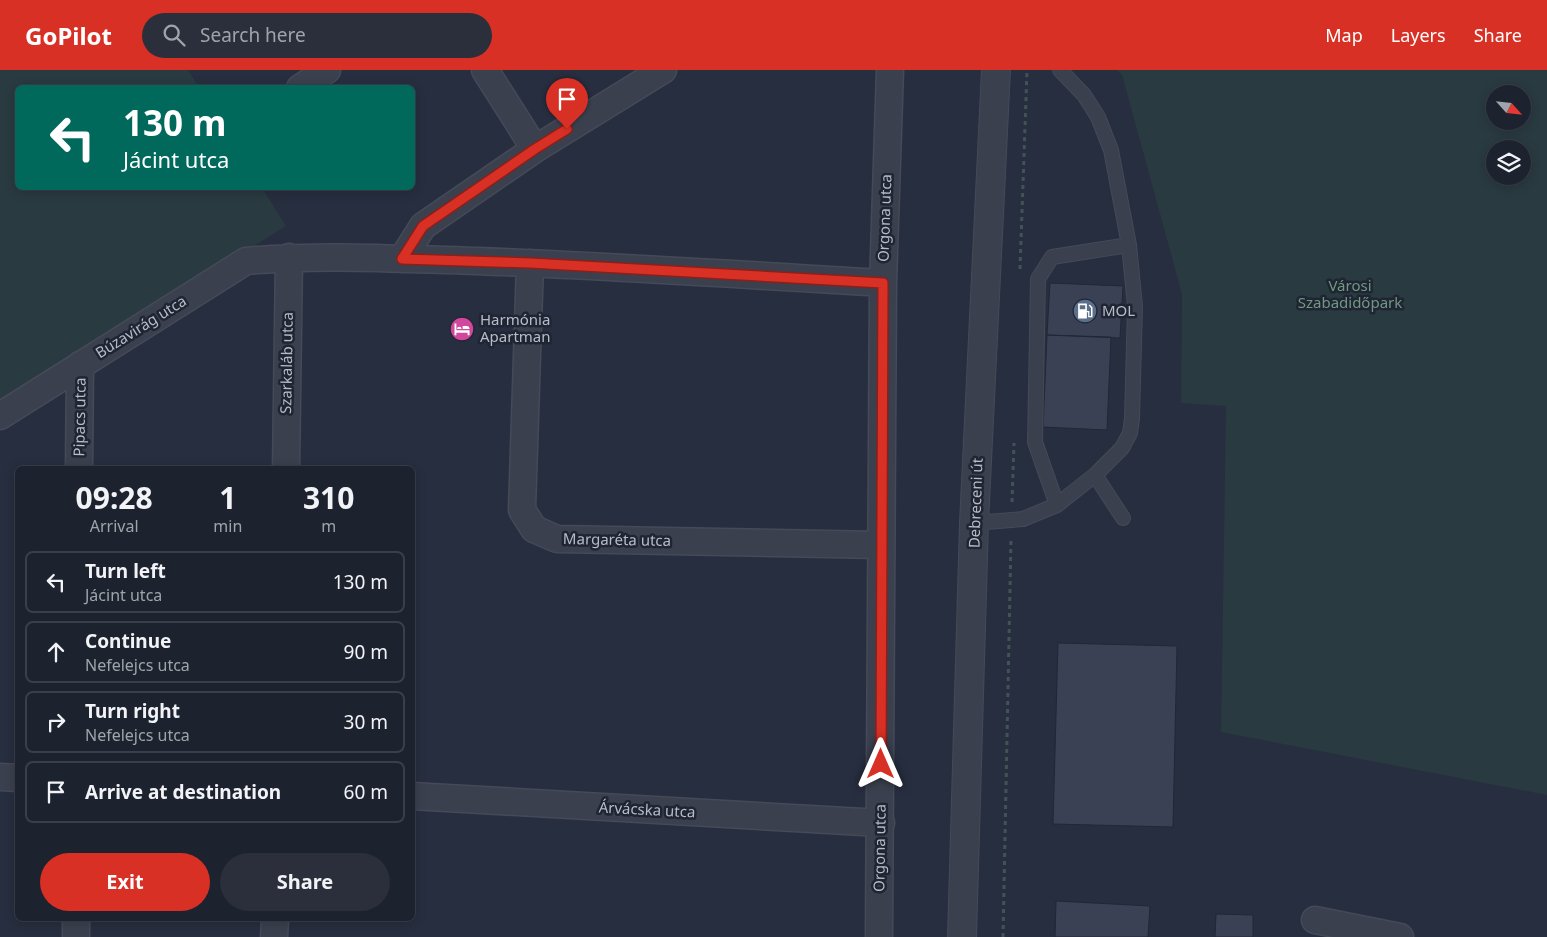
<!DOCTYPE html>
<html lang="en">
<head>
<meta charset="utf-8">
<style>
  body { margin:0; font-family:"Noto Sans",sans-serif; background:#2a2f3b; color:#f1f3f6; height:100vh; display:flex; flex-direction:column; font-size:19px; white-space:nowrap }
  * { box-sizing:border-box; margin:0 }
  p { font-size:16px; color:#a0a4aa }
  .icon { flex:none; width:28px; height:28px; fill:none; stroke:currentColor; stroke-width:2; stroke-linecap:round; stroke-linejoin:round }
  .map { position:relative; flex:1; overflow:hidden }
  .details { position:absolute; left:15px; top:396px; width:400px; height:455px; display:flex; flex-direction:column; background:#1d222f; border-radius:8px; box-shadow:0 2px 12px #0003,0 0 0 1px #3b3f4b }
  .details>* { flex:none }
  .top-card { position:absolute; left:15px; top:15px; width:400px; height:105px; border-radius:8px; box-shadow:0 2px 12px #0003,0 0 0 1px #3b3f4b; background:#00695c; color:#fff; overflow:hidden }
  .needle { width:32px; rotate:117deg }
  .tools { position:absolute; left:1486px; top:15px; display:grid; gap:10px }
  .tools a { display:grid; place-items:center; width:45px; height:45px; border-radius:50%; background:#1d222f; box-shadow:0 2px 12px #0003,0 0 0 1px #3b3f4b; font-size:25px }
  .pin { position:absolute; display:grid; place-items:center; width:42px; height:42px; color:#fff; margin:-51px -21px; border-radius:50% 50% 50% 0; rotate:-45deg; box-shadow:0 0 5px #0007 }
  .pin .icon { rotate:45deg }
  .me { position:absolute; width:55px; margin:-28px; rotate:0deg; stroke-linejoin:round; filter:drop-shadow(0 0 4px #0008) }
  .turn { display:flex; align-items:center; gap:18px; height:105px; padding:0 25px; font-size:22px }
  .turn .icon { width:65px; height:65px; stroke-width:2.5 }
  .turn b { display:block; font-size:35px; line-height:42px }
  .eta { display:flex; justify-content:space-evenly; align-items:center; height:85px; text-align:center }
  .eta b { font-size:30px; font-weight:700; line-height:35px }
  .cta { display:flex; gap:10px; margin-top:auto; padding:10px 25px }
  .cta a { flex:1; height:58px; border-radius:30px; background:#d93025; color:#fff; font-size:20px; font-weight:700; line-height:58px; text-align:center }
  .cta a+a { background:#2a2f3b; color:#f1f3f6 }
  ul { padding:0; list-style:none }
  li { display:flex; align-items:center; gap:15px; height:62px; margin:0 10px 8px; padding:0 15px; border:2px solid #3b3f4b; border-radius:8px }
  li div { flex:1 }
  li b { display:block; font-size:19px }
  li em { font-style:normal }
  header { display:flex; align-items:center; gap:30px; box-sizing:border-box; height:70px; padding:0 25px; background:#d93025; color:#fff }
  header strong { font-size:24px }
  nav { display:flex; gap:28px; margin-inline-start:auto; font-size:18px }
  .search { width:350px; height:45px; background:#2a2f3b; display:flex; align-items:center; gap:12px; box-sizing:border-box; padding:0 18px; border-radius:28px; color:#a0a4aa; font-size:19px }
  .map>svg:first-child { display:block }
  .green { fill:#293a40; fill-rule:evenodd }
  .building { fill:#3a4155; stroke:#222736 }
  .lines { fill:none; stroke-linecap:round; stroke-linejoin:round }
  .service-casing { stroke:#454958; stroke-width:16 }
  .minor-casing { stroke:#454958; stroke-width:29 }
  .tertiary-casing { stroke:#454958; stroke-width:30 }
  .path { stroke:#425358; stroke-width:3; stroke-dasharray:4 4; stroke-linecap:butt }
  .service { stroke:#3b404f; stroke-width:14 }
  .minor { stroke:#3b404f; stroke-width:26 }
  .tertiary { stroke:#3b404f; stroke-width:28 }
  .route-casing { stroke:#8d1f18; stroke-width:12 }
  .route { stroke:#d93025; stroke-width:9 }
  .labels { text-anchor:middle; stroke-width:5; stroke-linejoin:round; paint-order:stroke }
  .street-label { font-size:15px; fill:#b8bcc9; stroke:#202534 }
  .park-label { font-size:15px; fill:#719980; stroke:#202534 }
  .poi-label { font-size:15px; fill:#b8bcc9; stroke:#202534; text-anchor:start }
</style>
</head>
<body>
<header>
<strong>GoPilot</strong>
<div class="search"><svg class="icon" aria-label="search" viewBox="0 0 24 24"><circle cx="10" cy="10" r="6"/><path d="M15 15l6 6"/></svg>Search here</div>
<nav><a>Map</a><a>Layers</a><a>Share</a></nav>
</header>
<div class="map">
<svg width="1547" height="867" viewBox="0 0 1547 867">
  <rect width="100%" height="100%" fill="#272e3f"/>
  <path class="green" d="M0,0H188L199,17L18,18V118H262L286,156L0,335Z
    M1117,0H1547V725L1221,662L1226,336L1181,333L1182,224L1122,5ZM1495,24H1522V51H1495ZM1495,79H1522V106H1495Z"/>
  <path class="building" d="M1050,213L1123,216L1120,268L1047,265Z
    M1047,265L1111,267L1107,360L1043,357Z
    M1058,573L1177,576L1173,757L1053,754Z
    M1056,831L1150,836L1148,867H1055Z
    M1216,844L1253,845V867H1215Z"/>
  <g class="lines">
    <g class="service-casing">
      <path id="service" d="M1095,405L1123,448
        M1057,435L1035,372L1038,209L1052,187L1129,175
        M974,453L1023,449L1057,435L1095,405L1122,378L1130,363L1132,349L1135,236L1129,175L1111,80L1098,47L1084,25L1060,0"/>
    </g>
    <g class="minor-casing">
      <path id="minor" d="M485,0L535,79
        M300,18L327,0
        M402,189L423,156L535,79L663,0
        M530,193L522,440L534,459L557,469L881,475
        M0,346L246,191C322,184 400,189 476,191C612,196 748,205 883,213
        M79,399L80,295
        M286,399L289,187
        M0,707L18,708
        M412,726L881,753
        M76,849V867
        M1315,850L1400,867
        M274,867L275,849
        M879,867L883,213L890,0"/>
    </g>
    <g class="tertiary-casing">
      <path id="tertiary" d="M962,867L974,453L996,0"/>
    </g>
    <path class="path" d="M1020,199L1027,0
      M1012,432L1014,373
      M1003,867L1011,468"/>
    <use href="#service" class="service"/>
    <use href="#minor" class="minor"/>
    <use href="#tertiary" class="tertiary"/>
  </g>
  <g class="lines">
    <g class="route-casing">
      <path id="route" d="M567,59L535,79L423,156L402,189L530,193L883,213L881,694"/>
    </g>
    <use href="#route" class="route"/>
  </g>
  <defs>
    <g id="fuel-disc" transform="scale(1.25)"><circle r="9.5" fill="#5c6f8a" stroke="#202534"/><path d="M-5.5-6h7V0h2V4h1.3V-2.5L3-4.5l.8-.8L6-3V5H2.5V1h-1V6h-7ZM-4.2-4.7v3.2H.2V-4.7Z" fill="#fff"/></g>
    <g id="hotel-disc" transform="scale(1.25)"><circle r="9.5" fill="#d1479c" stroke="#202534"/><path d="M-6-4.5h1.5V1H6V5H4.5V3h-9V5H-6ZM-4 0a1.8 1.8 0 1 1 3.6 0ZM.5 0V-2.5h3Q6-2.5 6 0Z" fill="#fff"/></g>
  </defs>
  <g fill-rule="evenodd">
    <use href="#fuel-disc" x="1085" y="241"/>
    <use href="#hotel-disc" x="462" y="259"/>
  </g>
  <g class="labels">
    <g class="street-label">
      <text transform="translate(885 148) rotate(-88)" y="5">Orgona utca</text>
      <text transform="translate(141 257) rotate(-32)" y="5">Búzavirág utca</text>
      <text transform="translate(287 293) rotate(-89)" y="5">Szarkaláb utca</text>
      <text transform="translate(80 347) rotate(-89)" y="5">Pipacs utca</text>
      <text transform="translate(976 433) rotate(-88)" y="5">Debreceni út</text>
      <text transform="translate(617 470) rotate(1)" y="5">Margaréta utca</text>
      <text transform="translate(647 740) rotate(3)" y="5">Árvácska utca</text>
      <text transform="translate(880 778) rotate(-89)" y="5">Orgona utca</text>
    </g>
    <g class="park-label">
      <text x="1350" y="221">Városi<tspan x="1350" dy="17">Szabadidőpark</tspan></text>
    </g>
    <g class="poi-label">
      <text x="1102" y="246">MOL</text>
      <text x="480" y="255">Harmónia<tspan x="480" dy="17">Apartman</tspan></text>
    </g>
  </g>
</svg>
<div class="tools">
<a><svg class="needle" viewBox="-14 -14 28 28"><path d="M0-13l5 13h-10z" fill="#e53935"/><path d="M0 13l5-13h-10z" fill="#a0a4aa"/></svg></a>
<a><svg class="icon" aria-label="layers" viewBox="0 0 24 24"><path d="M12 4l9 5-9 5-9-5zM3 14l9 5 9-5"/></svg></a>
</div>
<div class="pin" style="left:567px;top:59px;background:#d93025"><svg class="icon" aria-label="arrive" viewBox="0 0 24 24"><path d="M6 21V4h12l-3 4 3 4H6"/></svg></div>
<svg class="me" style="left:881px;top:694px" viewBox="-20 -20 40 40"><path d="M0-17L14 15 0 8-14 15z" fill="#d93025" stroke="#fff" stroke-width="4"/></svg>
<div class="top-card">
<div class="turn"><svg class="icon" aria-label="left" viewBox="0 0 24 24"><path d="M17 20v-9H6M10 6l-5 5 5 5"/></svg><div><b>130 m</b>Jácint utca</div></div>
</div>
<section class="details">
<div class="eta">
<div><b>09:28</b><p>Arrival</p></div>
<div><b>1</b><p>min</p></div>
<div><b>310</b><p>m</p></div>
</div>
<ul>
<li><svg class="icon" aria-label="left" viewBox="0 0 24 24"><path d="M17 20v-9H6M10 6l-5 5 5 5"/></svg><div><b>Turn left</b><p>Jácint utca</p></div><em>130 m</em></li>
<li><svg class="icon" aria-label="ahead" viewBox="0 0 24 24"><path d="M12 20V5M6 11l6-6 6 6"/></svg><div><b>Continue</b><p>Nefelejcs utca</p></div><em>90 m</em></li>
<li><svg class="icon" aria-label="right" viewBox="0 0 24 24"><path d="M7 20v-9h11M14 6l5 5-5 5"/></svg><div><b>Turn right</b><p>Nefelejcs utca</p></div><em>30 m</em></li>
<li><svg class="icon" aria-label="arrive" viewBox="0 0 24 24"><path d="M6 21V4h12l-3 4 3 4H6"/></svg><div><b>Arrive at destination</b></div><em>60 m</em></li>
</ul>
<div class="cta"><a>Exit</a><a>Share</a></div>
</section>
</div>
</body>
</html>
